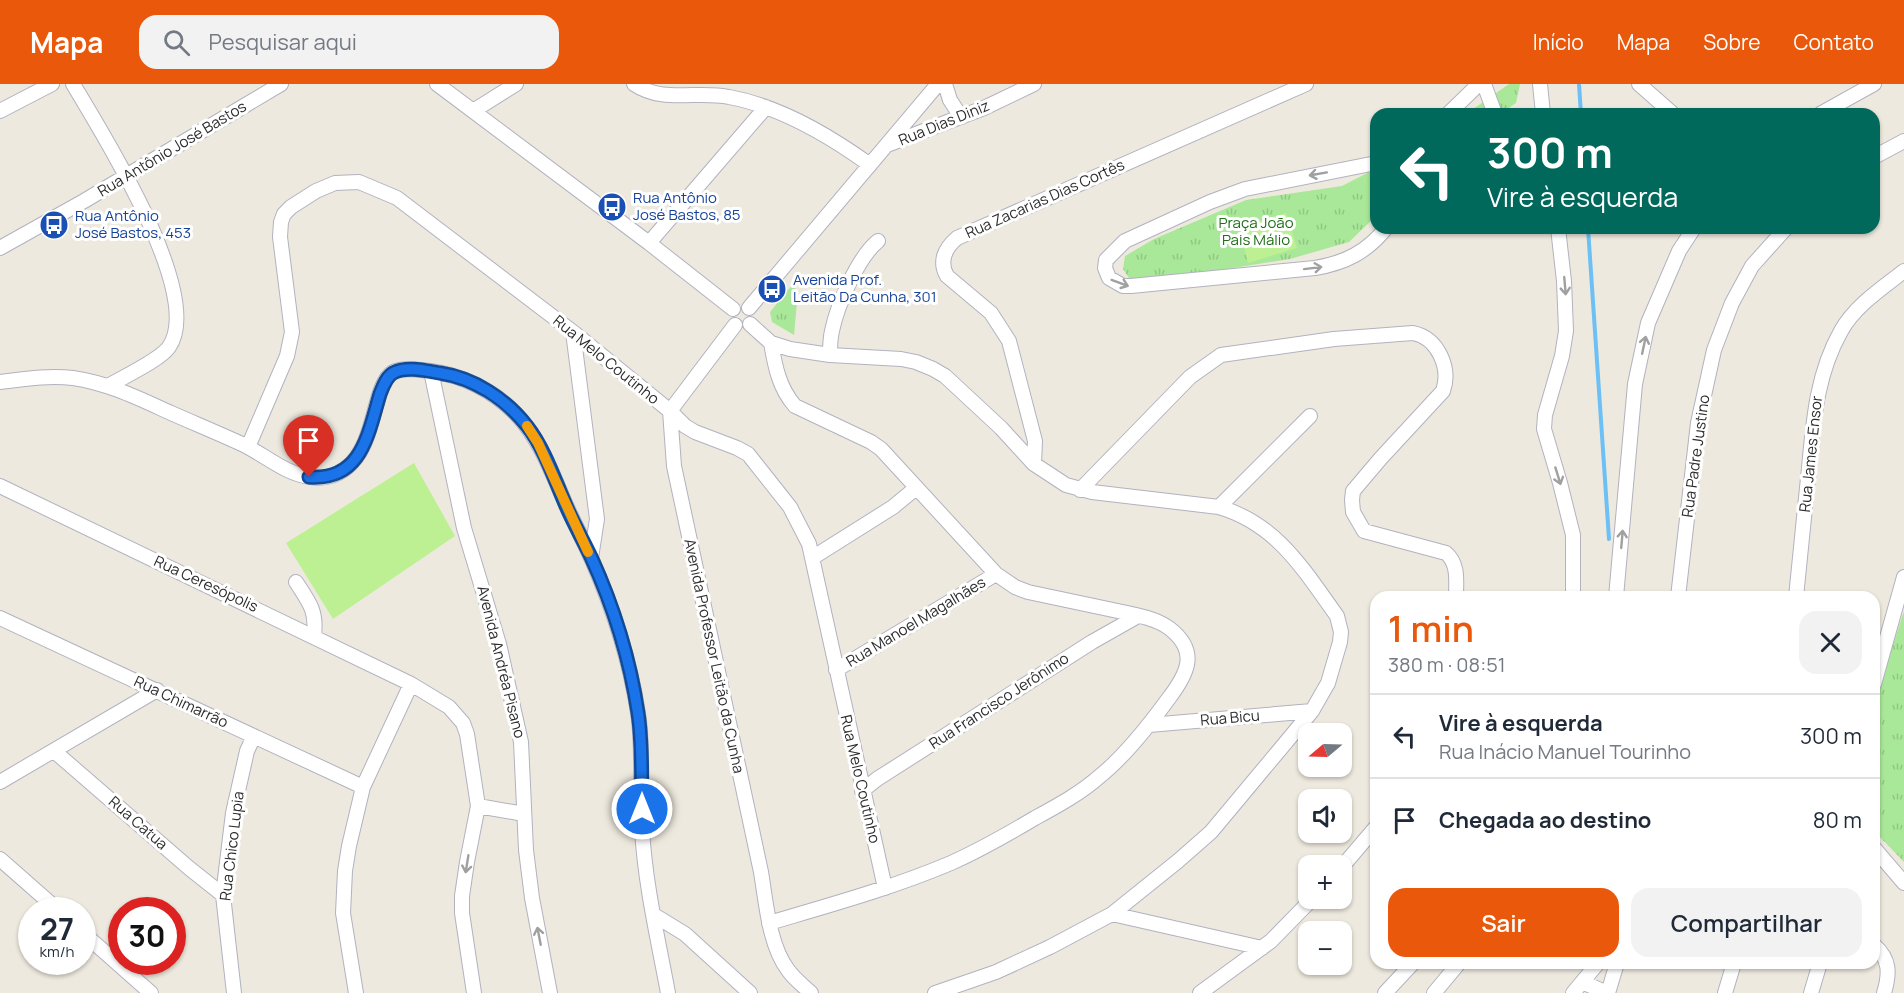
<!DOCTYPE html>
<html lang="pt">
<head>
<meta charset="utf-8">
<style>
  body { margin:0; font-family:Manrope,sans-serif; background:#f2f2f3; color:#1f2937; height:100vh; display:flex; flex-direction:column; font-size:22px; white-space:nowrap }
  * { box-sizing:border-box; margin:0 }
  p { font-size:20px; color:#747a83 }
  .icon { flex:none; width:33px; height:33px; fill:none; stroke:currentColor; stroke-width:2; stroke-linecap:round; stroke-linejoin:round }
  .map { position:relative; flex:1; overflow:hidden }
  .sheet { position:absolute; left:1370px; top:507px; width:510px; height:378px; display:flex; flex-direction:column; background:#fff; border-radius:18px; box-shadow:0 2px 4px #0004 }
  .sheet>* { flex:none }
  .hud { position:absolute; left:1370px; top:24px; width:510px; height:126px; border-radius:18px; box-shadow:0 2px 4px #0004; background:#00695c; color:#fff; overflow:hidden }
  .needle { width:39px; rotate:251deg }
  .controls { position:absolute; left:1298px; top:639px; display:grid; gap:12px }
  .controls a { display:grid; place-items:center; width:54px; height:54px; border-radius:12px; background:#fff; box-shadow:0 2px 4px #0004; font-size:30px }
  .speed { position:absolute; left:18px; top:813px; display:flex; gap:12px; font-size:30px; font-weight:700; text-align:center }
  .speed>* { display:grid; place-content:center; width:78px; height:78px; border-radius:50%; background:#fff; box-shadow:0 2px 4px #0004; line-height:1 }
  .speed small { font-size:15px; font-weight:400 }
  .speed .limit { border:9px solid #d22; background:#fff; color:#111 }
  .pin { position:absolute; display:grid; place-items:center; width:51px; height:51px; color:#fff; margin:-62px -26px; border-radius:50% 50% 50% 0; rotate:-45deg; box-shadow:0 0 6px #0007 }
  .pin .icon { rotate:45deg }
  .me { position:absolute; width:66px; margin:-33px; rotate:0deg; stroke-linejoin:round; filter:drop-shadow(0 0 4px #0008) }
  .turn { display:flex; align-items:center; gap:21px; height:126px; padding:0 18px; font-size:27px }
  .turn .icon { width:78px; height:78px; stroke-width:2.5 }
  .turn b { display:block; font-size:42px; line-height:51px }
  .round { display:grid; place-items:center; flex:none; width:63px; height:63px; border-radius:18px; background:#f2f2f3 }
  .head { display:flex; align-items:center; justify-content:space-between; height:102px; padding:0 18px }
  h1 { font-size:36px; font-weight:600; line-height:45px; color:#ea580c }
  .primary-button { display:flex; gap:12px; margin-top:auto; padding:12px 18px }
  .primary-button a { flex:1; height:69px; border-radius:18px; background:#ea580c; color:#fff; font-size:24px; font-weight:600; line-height:69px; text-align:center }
  .primary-button a+a { background:#f2f2f3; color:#1f2937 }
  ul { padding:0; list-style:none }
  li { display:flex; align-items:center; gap:18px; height:84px; padding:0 18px; border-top:2px solid #e0e1e3 }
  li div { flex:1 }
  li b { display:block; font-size:22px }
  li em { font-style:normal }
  header { display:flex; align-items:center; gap:36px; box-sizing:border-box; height:84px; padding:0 30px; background:#ea580c; color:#fff }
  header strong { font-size:28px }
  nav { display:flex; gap:33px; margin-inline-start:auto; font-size:21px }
  .search { width:420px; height:54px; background:#f2f2f3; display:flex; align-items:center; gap:15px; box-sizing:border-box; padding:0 21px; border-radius:18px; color:#747a83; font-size:22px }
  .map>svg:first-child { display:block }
  .grass { fill:url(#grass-tufts) }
  .pitch { fill:#bdf093 }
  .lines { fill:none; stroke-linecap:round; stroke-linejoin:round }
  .stream { stroke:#6cc0f6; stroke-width:4 }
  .minor-casing { stroke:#b2b2c0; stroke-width:16 }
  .minor { stroke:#fff; stroke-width:14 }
  .oneway { stroke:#a0a0a0 }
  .route-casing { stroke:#114b97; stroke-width:15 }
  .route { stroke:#1a73e8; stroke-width:10 }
  .slow { stroke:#f59e0b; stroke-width:10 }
  .labels { text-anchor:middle; stroke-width:6; stroke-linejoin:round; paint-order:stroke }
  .street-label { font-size:15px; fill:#2c2c2c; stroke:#fff }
  .transit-label { font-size:15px; fill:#164399; stroke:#fff; text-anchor:start }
  .park-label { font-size:15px; fill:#1e6f16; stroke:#fff }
</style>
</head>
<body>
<header>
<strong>Mapa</strong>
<div class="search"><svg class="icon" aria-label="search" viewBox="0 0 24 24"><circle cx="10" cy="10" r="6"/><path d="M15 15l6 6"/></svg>Pesquisar aqui</div>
<nav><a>Início</a><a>Mapa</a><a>Sobre</a><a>Contato</a></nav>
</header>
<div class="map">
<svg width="1904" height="909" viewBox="0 0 1904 909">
  <defs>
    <pattern id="grass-tufts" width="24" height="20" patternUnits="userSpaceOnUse" patternTransform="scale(1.5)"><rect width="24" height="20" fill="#a9e898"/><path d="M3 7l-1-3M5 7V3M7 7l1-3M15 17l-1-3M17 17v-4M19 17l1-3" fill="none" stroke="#92c783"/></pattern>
  </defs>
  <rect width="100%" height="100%" fill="#eee9de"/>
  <path class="grass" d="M1509,0H1520L1516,19L1500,30H1466Z
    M1375,85V133L1349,158L1290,175L1133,200L1123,185L1125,172L1154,155L1246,116L1342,102Z
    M792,201L798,207L794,251L772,238L770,228Z
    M1904,527V778L1874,747V629L1881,597Z"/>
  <path class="pitch" d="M1286,129L1297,164L1248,179L1239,144Z
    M414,379L455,452L333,535L286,459Z"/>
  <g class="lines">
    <path class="stream" d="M1579,0L1581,30
      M1588,144L1609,455"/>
    <g class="minor-casing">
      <path id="minor" d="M73,0C102,49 205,211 169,263C160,276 123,293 108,302
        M437,0L649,159L733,225
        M634,0C664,20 696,6 729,13C778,22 830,52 870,81
        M945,0L950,16L961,33
        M1484,0L1495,30
        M1540,0L1543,30
        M1639,0L1673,30
        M0,27L52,0
        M473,27L516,0
        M1448,30L1479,0
        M1820,30L1874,0
        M887,61L984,24L1034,0
        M1874,73L1904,57
        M1376,79L1245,105L1210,118L1125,157L1106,176L1105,184L1109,194L1123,202H1131L1315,184C1345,179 1367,168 1386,144
        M1558,144L1564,197L1566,247L1562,272L1545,331L1544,345L1560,399L1573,451V513
        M649,159L766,23
        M0,164L84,117L281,0
        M749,224L938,0
        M750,240L771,259L790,265L830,271L901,275L916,278L933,285L945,292L1001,344L1034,380L1066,401L1092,408L1219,423C1277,440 1303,485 1337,532L1341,548L1340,558L1328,599L1312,627L1211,748L1178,777L1112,830L1050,863L996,888L935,909
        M735,241L670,327L674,382L761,788C766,818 769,861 788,886C794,895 804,902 811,909
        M573,248L597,435L591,474
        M830,271C830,263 830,255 832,247C837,222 858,173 878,157
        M431,287L464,444L499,560L521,658L526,766L532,814L550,909
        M0,298C24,295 49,291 73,294C108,299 140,315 171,329C196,340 220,350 244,361C266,372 286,390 310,393C323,395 334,393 345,385C377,362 372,301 393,288C402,283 420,286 430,287C462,291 493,306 516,330C540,355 552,389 566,421C574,439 584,457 592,476C613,524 630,577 638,629C644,667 639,706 642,745C645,800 658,855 668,909
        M248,363L287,272L292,248L280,153L281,138L284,130L291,123L316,107L335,99L359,98L397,114L573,248L670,327L685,342L695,348L737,364L748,370L790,423L809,460L885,804
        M1034,380L1035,357L1009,257L991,229L947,192C939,178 944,165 957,154L1306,0
        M0,402L411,600L449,623L463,639L467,650L478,722L467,778L462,812V829L474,909
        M1080,406L1190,293L1221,271L1334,255L1413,249C1438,254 1451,284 1443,307L1381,374L1353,407L1352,416L1353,428L1364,447L1446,469C1459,480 1456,498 1456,513
        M1219,423L1310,332
        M812,474L893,423L916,404
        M296,498C309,518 317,527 314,551
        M1616,513L1635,300L1648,239L1679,167L1694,144
        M1678,513L1698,339L1714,266L1732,219L1752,182L1786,144
        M1796,513C1800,473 1804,434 1808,394C1813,343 1815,293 1841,247C1855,222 1882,204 1904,187
        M0,534L363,703
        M836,586L996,490
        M1874,600L1904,493
        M1149,641L1312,627
        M54,667L189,784L223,811
        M0,698L157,606
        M862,707L877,695L1092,558L1138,532
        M478,722L524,730
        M1874,764L1904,799
        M0,775L58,826
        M1341,784L1376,743
        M1112,830L1262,864
        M654,831L685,850L750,909
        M769,839C830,821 892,804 951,779C980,766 1008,750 1035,734C1057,722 1081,709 1100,692C1125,672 1150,640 1169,614C1188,589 1199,567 1169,544C1154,533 1131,530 1113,526C1085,520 1057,514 1028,508L1015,503L996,490L881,365L871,358L795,322C779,304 775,282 771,259
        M82,848L151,909
        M1874,861C1890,875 1890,889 1884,909
        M1582,898L1607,909
        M234,909L223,811L233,729L247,667L254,652
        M356,909L343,829L345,787L349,762L363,703L411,600
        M1200,909L1271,857L1313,814
        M1385,909L1413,879
        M1434,909L1459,879
        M1573,909L1598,879
        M1608,909L1617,879
        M1725,909L1734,879
        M1811,909L1820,879"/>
    </g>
    <use href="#minor" class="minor"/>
  </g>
  <defs><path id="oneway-shaft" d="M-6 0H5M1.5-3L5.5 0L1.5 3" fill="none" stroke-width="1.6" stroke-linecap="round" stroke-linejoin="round" transform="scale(1.5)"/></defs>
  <g class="oneway">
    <use href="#oneway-shaft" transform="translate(1318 90) rotate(170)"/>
    <use href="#oneway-shaft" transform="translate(1313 184) rotate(-7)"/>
    <use href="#oneway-shaft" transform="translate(1120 199) rotate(20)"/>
    <use href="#oneway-shaft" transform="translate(1565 202) rotate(85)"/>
    <use href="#oneway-shaft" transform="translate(1644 261) rotate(-78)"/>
    <use href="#oneway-shaft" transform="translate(1558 392) rotate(73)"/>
    <use href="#oneway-shaft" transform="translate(1622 455) rotate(-85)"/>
    <use href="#oneway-shaft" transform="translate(467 780) rotate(99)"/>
    <use href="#oneway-shaft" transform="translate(539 852) rotate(-101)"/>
  </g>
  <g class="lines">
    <g class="route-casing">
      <path id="route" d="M309,393C362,397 368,350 380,310C383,302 387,291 395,288C407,282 427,287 440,289C474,294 506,315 527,342C545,365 555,397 567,424C574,440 583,456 591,473C613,521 630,576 638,629C643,661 641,693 642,725"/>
    </g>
    <use href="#route" class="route"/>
    <path class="slow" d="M527,342L538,359L588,468"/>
  </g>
  <defs>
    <g id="bus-disc" transform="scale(1.5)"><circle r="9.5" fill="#1a4fb4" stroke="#fff"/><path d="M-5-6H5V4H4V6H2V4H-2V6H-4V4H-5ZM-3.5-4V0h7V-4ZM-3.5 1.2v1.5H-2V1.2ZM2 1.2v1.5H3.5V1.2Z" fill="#fff"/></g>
  </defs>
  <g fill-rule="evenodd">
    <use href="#bus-disc" x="612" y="123"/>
    <use href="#bus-disc" x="54" y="141"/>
    <use href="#bus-disc" x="772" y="205"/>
  </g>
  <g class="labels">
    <g class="street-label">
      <text transform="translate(944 39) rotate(-22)" y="5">Rua Dias Diniz</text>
      <text transform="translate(172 65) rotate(-31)" y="5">Rua Antônio José Bastos</text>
      <text transform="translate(1045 115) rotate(-24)" y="5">Rua Zacarias Dias Cortês</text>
      <text transform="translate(606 276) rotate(39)" y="5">Rua Melo Coutinho</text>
      <text transform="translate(1811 370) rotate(-84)" y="5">Rua James Ensor</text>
      <text transform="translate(1696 372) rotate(-82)" y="5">Rua Padre Justino</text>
      <text transform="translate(206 500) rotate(25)" y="5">Rua Ceresópolis</text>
      <text transform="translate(916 538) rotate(-31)" y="5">Rua Manoel Magalhães</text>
      <text transform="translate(714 572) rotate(78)" y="5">Avenida Professor Leitão da Cunha</text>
      <text transform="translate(501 578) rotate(76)" y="5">Avenida Andréa Pisano</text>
      <text transform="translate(999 617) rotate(-33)" y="5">Rua Francisco Jerônimo</text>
      <text transform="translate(181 618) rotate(25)" y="5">Rua Chimarrão</text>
      <text transform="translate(1230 634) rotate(-5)" y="5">Rua Bicu</text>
      <text transform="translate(860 695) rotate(77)" y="5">Rua Melo Coutinho</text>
      <text transform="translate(138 739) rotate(41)" y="5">Rua Catua</text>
      <text transform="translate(232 762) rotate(-83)" y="5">Rua Chico Lupia</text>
    </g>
    <g class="transit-label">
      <text x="633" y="119">Rua Antônio<tspan x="633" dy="17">José Bastos, 85</tspan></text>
      <text x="75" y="137">Rua Antônio<tspan x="75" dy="17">José Bastos, 453</tspan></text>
      <text x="793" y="201">Avenida Prof.<tspan x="793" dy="17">Leitão Da Cunha, 301</tspan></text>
    </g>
    <g class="park-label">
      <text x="1256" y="144">Praça João<tspan x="1256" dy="17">Pais Málio</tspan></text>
    </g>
  </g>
</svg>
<div class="controls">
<a><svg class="needle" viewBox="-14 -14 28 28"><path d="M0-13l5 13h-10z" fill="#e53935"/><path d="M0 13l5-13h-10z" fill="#747a83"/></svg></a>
<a><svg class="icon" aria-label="sound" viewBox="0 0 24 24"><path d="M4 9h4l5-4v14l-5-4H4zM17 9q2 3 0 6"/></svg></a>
<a>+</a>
<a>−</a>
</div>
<div class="speed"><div>27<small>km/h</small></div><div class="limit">30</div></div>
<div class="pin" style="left:309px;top:393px;background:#d93025"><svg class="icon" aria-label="arrive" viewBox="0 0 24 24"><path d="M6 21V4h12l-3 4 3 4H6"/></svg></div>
<svg class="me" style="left:642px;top:725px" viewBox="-20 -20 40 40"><circle r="17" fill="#1a73e8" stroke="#fff" stroke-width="3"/><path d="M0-11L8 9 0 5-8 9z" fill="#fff"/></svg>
<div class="hud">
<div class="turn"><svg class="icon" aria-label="left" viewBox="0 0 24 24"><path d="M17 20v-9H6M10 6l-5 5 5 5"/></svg><div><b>300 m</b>Vire à esquerda</div></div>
</div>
<section class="sheet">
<div class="head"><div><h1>1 min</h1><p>380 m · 08:51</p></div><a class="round"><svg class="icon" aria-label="close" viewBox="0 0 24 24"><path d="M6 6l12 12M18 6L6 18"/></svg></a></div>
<ul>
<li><svg class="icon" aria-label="left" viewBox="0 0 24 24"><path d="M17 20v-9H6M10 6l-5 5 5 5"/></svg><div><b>Vire à esquerda</b><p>Rua Inácio Manuel Tourinho</p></div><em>300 m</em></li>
<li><svg class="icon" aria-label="arrive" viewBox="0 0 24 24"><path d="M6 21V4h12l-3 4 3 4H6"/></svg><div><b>Chegada ao destino</b></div><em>80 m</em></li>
</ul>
<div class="primary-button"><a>Sair</a><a>Compartilhar</a></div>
</section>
</div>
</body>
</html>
